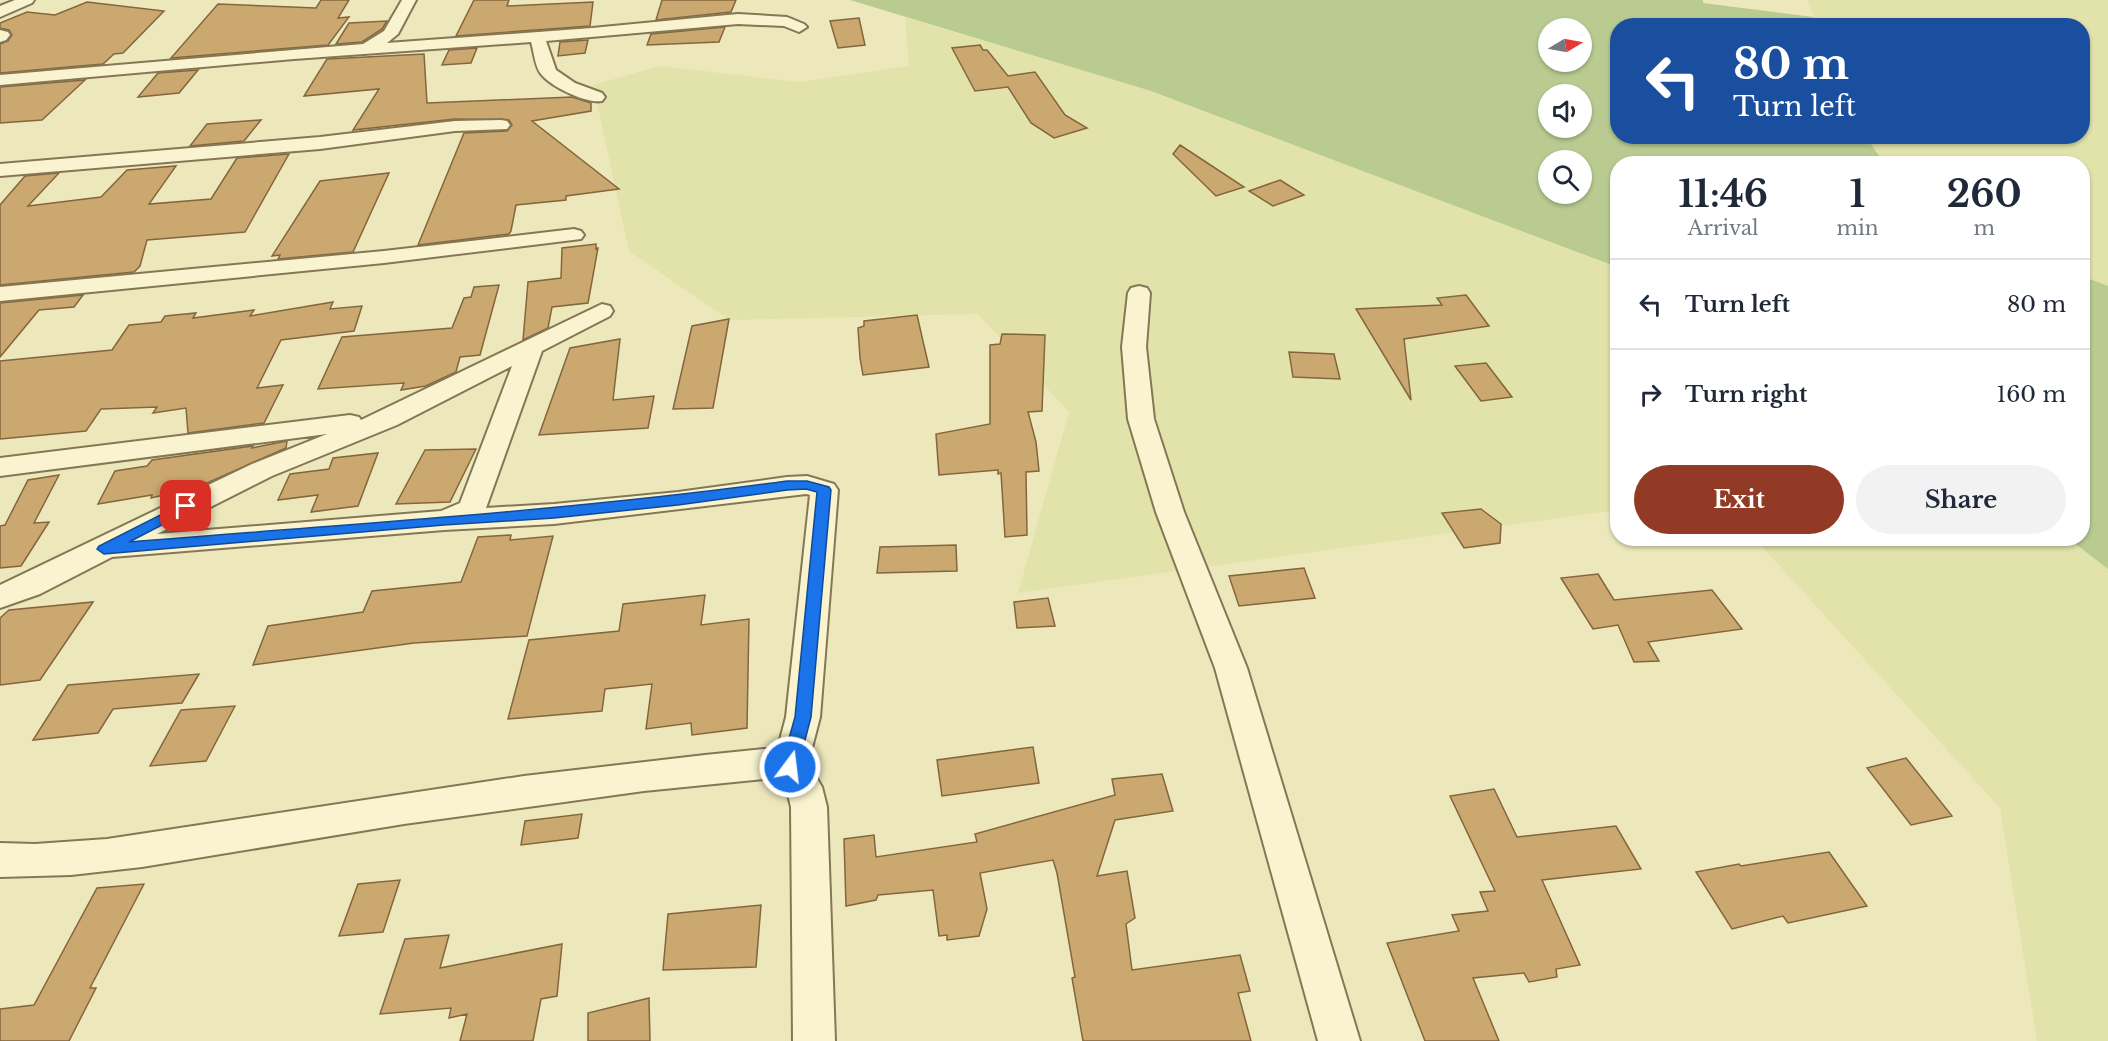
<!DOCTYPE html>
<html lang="en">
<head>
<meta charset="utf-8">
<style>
  body { margin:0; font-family:"Libre Baskerville",serif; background:#f2f2f3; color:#1f2937; height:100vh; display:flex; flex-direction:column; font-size:22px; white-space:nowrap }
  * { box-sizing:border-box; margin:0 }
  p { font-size:20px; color:#747a83 }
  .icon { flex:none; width:33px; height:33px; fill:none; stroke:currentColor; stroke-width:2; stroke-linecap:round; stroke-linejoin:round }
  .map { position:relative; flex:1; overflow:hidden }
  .side { position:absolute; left:1610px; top:156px; width:480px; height:390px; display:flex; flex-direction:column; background:#fff; border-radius:24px; box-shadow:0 2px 4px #0004 }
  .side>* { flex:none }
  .banner { position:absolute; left:1610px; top:18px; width:480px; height:126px; border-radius:24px; box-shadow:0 2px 4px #0004; background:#1a4fa0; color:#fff; overflow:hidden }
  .needle { width:39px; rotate:80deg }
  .fabs { position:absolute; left:1538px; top:18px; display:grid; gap:12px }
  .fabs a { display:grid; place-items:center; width:54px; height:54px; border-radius:50%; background:#fff; box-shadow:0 2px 4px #0004; font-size:30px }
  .pin { position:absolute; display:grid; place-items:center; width:51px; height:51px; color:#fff; margin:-26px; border-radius:12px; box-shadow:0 3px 9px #0006 }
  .me { position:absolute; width:66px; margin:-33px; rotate:15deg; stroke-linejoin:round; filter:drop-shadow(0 0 4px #0008) }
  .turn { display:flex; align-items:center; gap:21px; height:126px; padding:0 24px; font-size:27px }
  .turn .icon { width:78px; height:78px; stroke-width:2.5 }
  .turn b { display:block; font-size:42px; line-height:51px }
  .eta { display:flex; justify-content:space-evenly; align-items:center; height:102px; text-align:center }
  .eta b { font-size:36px; font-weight:700; line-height:42px }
  .button { display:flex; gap:12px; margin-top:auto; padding:12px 24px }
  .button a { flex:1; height:69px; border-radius:36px; background:#933a26; color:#fff; font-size:24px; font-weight:700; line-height:69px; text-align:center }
  .button a+a { background:#f2f2f3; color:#1f2937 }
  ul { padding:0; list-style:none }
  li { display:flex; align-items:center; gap:18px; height:90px; padding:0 24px; border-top:2px solid #e0e1e3 }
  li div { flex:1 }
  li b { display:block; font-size:22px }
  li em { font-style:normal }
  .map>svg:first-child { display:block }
  .farmland { fill:#e1e3aa }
  .green { fill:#b9cb91; fill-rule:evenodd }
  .building { fill:#cca871; stroke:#84663c; stroke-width:1.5 }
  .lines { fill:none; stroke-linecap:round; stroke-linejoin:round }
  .minor-casing { stroke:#857756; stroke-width:4 }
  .minor { fill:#f9f4cf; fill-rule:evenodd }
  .route { fill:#1a73e8; stroke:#114b97; stroke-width:1.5 }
</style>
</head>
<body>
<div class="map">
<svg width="2108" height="1041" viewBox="0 0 2108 1041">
  <rect width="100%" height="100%" fill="#ede8bc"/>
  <path class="farmland" d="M1808,0H2108V286L2082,276V164L1884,163L1866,137L2082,136V26L1816,25Z
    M905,17L1151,91L1617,267V510L1018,593L1069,412L978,314L729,320L629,251L593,85L660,66L799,82L909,66Z
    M1755,539H2069L2108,569V1041H2037L2000,808Z"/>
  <path class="green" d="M850,0H1703V3L1813,17L1816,25L1617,26V136L1866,137L1884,163L1617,164V267L1151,91ZM1548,28H1581V62H1548ZM1581,94V128H1548V94ZM1548,160H1581V194H1548Z
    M2082,276L2108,286V569L2069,539L2082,538Z"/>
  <path class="building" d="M321,0H349L338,18L349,17L328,45L171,58L218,4L316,8Z
    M474,0H509L507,6L593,2L590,26L456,36Z
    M662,0H736L731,12L656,20Z
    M87,2L164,11L123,53L114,54L103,64L0,73V44L8,41L12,35L9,30L0,28V23L27,12L55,15Z
    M859,18L865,45L838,48L830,21Z
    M387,21L382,29L362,42L336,44L349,23Z
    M725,27L719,42L647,45L651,34Z
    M588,40L585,53L558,56L560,42Z
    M980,45L983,50H987L1008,76L1035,72L1065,115L1087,128L1054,138L1031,123L1008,87L975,91L952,48Z
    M477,48L471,63L442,65L449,50Z
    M424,54L427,103L572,97L591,103V111L532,121L619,189L566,196V200L516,205L511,231L509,234L418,245L464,133L507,131L512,125L509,120L455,119L353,130L379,89L304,96L327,59Z
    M198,70L179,93L138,97L158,73Z
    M85,80L42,120L0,123V87Z
    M261,120L244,141L190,146L207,124Z
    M1180,145L1244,187L1216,196L1173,154Z
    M289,154L245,232L147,240L140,266L134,272L0,285V205L25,176L59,173L28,206L101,197L127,170L176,166L149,204L211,199L237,158Z
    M389,173L353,252L278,259L280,255L272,256L320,181Z
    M1280,180L1304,195L1273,206L1249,191Z
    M596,244V249L598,248L588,303L552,307L548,328L523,340L528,282L561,278L562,248Z
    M499,285L480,355L460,357L456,372L426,386L401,390L404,383L318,389L342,337L452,328L464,298L471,297L474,287Z
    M83,295L74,307L39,310L0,357V303Z
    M1466,295L1489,326L1404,339L1411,400L1356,309L1442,305L1437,298Z
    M333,302L330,309L362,306L354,331L281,340L257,388L283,385L264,423L188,433L186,408L153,413L157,407L101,409L86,431L0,439V361L112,350L129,325L161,322L165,316L196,313L193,318L254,310L250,316Z
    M917,315L929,367L863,375L860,358L858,328L864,326V321Z
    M729,319L713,408L673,409L692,326Z
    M1002,334L1045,335L1042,411L1028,412L1036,442L1039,471L1026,472L1027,535L1005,537L1001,473L998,474V470L939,475L936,434L990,424V345L1000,344Z
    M620,339L613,400L654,396L648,428L539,435L570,348Z
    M1289,352L1334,354L1340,379L1293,377Z
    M1486,363L1512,397L1481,401L1455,366Z
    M287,441L286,448L198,487L151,498L152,495L98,504L115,471L147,466L152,460L253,446L252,448Z
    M476,449L450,502L396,504L425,450Z
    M378,453L358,506L311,512L318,495L278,500L290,474L329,469L333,458Z
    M59,475L34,523L49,522L21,566L0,568V526L5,525L28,480Z
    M1481,509L1501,524L1500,543L1464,548L1442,513Z
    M511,535L510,540L553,536L527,636L414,643L253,665L268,626L363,612L372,591L461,582L478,537Z
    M956,545L957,571L877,573L880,547Z
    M1304,568L1315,598L1239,606L1229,576Z
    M1598,574L1614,600L1712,590L1742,629L1648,642L1659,661L1634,662L1618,625L1593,629L1561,578Z
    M705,595L701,625L749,619L747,728L692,735L691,723L646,729L652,684L605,689L602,711L508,719L529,640L619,631L623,604Z
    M1048,598L1055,626L1017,628L1014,602Z
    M93,602L40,680L0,685V618L9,610Z
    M199,674L182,703L113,709L98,733L33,740L68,685Z
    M235,706L206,761L150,766L181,710Z
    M1033,747L1039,783L942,796L937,760Z
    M1906,758L1952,816L1911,825L1867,768Z
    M1162,774L1173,811L1115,820L1097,876L1127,871L1135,918L1126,924L1132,970L1240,955L1250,991L1238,993L1251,1041H1083L1072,978L1075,977L1057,873L1053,860L980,873L987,909L979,936L947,940V935L939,936L933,890L878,895L876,900L846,906L844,839L874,835L876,857L977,842L975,834L1115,795L1112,779Z
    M1494,789L1517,837L1616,826L1641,869L1542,880L1580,965L1556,969L1557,977L1529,982L1524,973L1473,978L1499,1041H1425L1387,943L1459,931L1452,915L1488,911L1480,892L1495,891L1450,796Z
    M582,814L578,838L521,845L525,821Z
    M1829,852L1867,906L1788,923L1783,916L1732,929L1696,872L1739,864L1741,866Z
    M400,880L383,932L339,936L358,884Z
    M144,884L90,988H96L69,1041H0V1009L34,1005L97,888Z
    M761,905L756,967L663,970L668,914Z
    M449,935L440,968L562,944L557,996L541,999L533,1041H460L467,1014L449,1018L451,1008L380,1014L405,939Z
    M649,998L650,1041H588V1013Z"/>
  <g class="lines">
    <g class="minor-casing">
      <path id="minor" d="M15,0H34L32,3L0,17V6Z
        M402,0H416L398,34L387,43L592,28L738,14L787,17L804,24L807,27L799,32L784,26L738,24L546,41L556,70L575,83L602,93L605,97L602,101C587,104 551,87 541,74C535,67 534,52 531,42L294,59L0,85V75L363,44L384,31Z
        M0,30L8,32L10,35L6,40L0,42Z
        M501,120L507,121L510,125L507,129L455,131L320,149L0,176V164L320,137L455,121Z
        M574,229L581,231L584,235L581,239L384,263L0,301V287L384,251Z
        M1139,286L1147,288L1150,293L1146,347L1154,419L1184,512L1247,668L1360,1041H1318L1215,668L1156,512L1128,419L1122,347L1128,293L1131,288Z
        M602,304L610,306L613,311L610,316L542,351L486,508L554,504L678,492L787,477L807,476L834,484L838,490L820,717L808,763L822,787L827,807L835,1041H793L791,807L786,787L780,781L765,779L644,791L404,824L142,867L71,875L0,877V843L35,844L107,839L524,776L705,755L765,749L777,751L786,717L810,495L806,494L554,524L444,530L112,557L40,594L0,608V585L252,464L327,434L0,476V458L350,415L359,417L361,420ZM512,366L460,503L441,511L157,534L272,476L397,425Z"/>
    </g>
    <use href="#minor" class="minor"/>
  </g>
  <path class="route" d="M787,481H807L829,487L831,490L811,717L798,767L796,772L790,774L784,772L781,767L795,717L817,492L806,489L787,490L678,505L554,518L444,525L104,554L97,549L99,546L186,502L193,506L191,510L129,542C348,524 569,511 787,481Z"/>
</svg>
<div class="fabs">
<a><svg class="needle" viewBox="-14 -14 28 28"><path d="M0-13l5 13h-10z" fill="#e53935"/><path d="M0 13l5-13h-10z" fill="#747a83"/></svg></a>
<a><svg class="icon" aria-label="sound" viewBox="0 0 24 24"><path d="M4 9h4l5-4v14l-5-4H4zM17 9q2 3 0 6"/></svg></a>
<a><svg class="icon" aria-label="search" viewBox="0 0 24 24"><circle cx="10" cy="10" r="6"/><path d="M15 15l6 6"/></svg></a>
</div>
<div class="pin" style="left:186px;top:506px;background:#d93025"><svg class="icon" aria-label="arrive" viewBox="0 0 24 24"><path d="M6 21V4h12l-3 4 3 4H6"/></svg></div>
<svg class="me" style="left:790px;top:767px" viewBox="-20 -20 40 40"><circle r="17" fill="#1a73e8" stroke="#fff" stroke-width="3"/><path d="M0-11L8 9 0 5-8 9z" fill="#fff"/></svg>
<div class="banner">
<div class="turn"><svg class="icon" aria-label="left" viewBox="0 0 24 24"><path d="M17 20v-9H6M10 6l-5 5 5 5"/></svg><div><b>80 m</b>Turn left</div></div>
</div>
<section class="side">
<div class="eta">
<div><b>11:46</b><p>Arrival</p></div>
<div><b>1</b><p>min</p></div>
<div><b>260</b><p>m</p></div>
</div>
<ul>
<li><svg class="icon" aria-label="left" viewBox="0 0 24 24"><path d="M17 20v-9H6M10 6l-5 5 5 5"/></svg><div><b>Turn left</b></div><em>80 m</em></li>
<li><svg class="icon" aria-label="right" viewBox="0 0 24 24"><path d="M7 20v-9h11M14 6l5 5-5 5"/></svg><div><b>Turn right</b></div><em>160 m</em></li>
</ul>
<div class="button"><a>Exit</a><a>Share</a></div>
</section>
</div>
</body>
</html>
